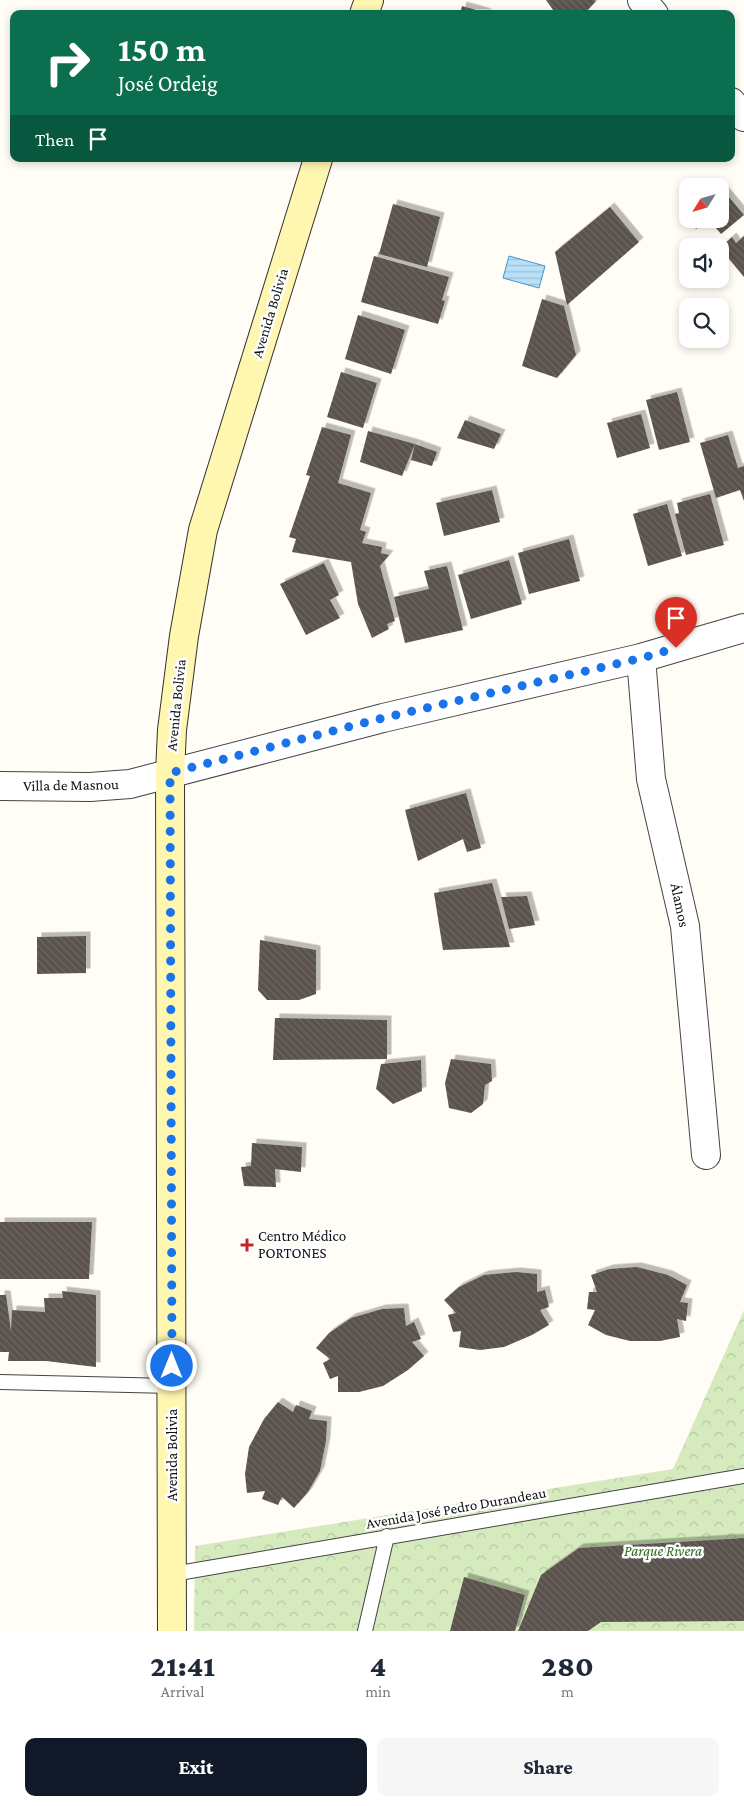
<!DOCTYPE html>
<html lang="en">
<head>
<meta charset="utf-8">
<style>
  body { margin:0; font-family:"Crimson Pro",serif; background:#f6f6f7; color:#1f2937; height:100vh; display:flex; flex-direction:column; font-size:19px; white-space:nowrap }
  * { box-sizing:border-box; margin:0 }
  p { font-size:16px; color:#747a83 }
  .icon { flex:none; width:28px; height:28px; fill:none; stroke:currentColor; stroke-width:2; stroke-linecap:round; stroke-linejoin:round }
  .map { position:relative; height:1631px; overflow:hidden }
  .sheet { display:flex; flex-direction:column; background:#fff; flex:1 }
  .sheet>* { flex:none }
  .banner { position:absolute; left:10px; top:10px; width:725px; height:152px; border-radius:10px; box-shadow:0 2px 8px #0003; background:#0b6e4f; color:#fff; overflow:hidden }
  .needle { width:32px; rotate:233deg }
  .fabs { position:absolute; left:679px; top:178px; display:grid; gap:10px }
  .fabs a { display:grid; place-items:center; width:50px; height:50px; border-radius:10px; background:#fff; box-shadow:0 2px 8px #0003; font-size:25px }
  .pin { position:absolute; display:grid; place-items:center; width:42px; height:42px; color:#fff; margin:-51px -21px; border-radius:50% 50% 50% 0; rotate:-45deg; box-shadow:0 0 5px #0007 }
  .pin .icon { rotate:45deg }
  .me { position:absolute; width:55px; margin:-28px; rotate:0deg; stroke-linejoin:round; filter:drop-shadow(0 0 4px #0008) }
  .turn { display:flex; align-items:center; gap:18px; height:105px; padding:0 25px; font-size:22px }
  .turn .icon { width:65px; height:65px; stroke-width:2.5 }
  .turn b { display:block; font-size:35px; line-height:42px }
  .then { display:flex; align-items:center; height:48px; padding:0 25px; background:#0003; gap:10px; font-size:19px }
  .eta { display:flex; justify-content:space-evenly; align-items:center; height:85px; text-align:center }
  .eta b { font-size:30px; font-weight:800; line-height:35px }
  .button { display:flex; gap:10px; margin-top:auto; padding:10px 25px }
  .button a { flex:1; height:58px; border-radius:10px; background:#111827; color:#fff; font-size:20px; font-weight:800; line-height:58px; text-align:center }
  .button a+a { background:#f6f6f7; color:#1f2937 }
  .map>svg:first-child { display:block }
  .park { fill:url(#park-crowns) }
  .water { fill:url(#water-rules); stroke:#3f96cf }
  .building { fill:url(#building-back-hatch); filter:url(#shadow) }
  .lines { fill:none; stroke-linecap:round; stroke-linejoin:round }
  .lane-casing { stroke:#444; stroke-width:16 }
  .street-casing { stroke:#444; stroke-width:30 }
  .secondary-casing { stroke:#333; stroke-width:30 }
  .lane { stroke:#fff; stroke-width:14 }
  .street { stroke:#fff; stroke-width:28 }
  .secondary { stroke:#fff6b0; stroke-width:28 }
  .route { stroke:#1a73e8; stroke-width:9; stroke-dasharray:0 16.2 }
  .poi-dot { fill:#c4262e; stroke:#fff; stroke-width:2 }
  .labels { text-anchor:middle; stroke-width:5; stroke-linejoin:round; paint-order:stroke }
  .street-label { font-size:15px; fill:#111; stroke:#fff }
  .poi-label { font-size:15px; fill:#111; stroke:#fff; text-anchor:start }
  .park-label { font-size:15px; font-style:italic; fill:#2f6b1f; stroke:#fff }
</style>
</head>
<body>
<div class="map">
<svg width="744" height="1631" viewBox="0 0 744 1631">
  <defs>
    <pattern id="park-crowns" width="20" height="18" patternUnits="userSpaceOnUse" patternTransform="scale(1.25)"><rect width="20" height="18" fill="#d5ebbd"/><path d="M2 6a3 3 0 1 1 6 0M12 15a3 3 0 1 1 6 0" fill="none" stroke="#b6c8a1"/></pattern>
    <pattern id="water-rules" width="6" height="5" patternUnits="userSpaceOnUse" patternTransform="scale(1.25)"><rect width="6" height="5" fill="#b9e0f7"/><path d="M0 2.5h6" fill="none" stroke="#9ebfd3"/></pattern>
    <pattern id="building-back-hatch" width="6" height="6" patternUnits="userSpaceOnUse" patternTransform="scale(1.25)"><rect width="6" height="6" fill="#5a524d"/><path d="M-1 5l2 2M0 0l6 6M5-1l2 2" fill="none" stroke="#6d6662"/></pattern>
    <filter id="shadow"><feDropShadow dx="4.5" dy="-4.5" stdDeviation="0" flood-color="#0004"/></filter>
  </defs>
  <rect width="100%" height="100%" fill="#fffdf5"/>
  <path class="park" d="M744,1310V1631H194L195,1546L673,1469Z"/>
  <path class="water" d="M509,256L545,266L539,288L503,278Z"/>
  <path class="building" d="M546,0H594L596,1L584,14H556Z
    M462,6L487,13V14H460Z
    M723,190L744,215L721,234L708,219L696,229L688,219H720V192Z
    M393,204L440,217L427,267L379,254Z
    M610,207L639,242L567,305L555,252Z
    M744,236V277L720,248L732,237L736,243Z
    M374,256L449,277L442,300L445,301L438,324L361,302Z
    M542,299L564,306L576,355L557,378L522,366Z
    M358,315L405,330L391,374L345,359Z
    M341,372L377,383L363,428L327,417Z
    M677,392L690,442L659,450L646,400Z
    M641,414L650,448L617,458L607,423Z
    M465,420L501,434L494,449L457,438Z
    M322,427L351,435L338,483L371,493L360,530L366,532L362,543L382,547L381,553L389,555L380,566L395,621L387,624L389,629L372,638L358,604L351,562L292,552L296,539L289,537L310,476L306,475Z
    M368,431L415,444L437,452L432,466L411,460L415,444L402,476L360,462Z
    M728,435L738,468L744,466V501L740,490L716,498L700,443Z
    M492,490L500,522L444,536L436,503Z
    M710,494L724,545L686,555L675,514L679,513L677,503Z
    M667,504L682,556L648,566L633,514Z
    M569,539L580,581L529,594L518,553Z
    M509,560L522,604L471,619L458,575Z
    M324,563L339,595L330,600L340,618L306,635L280,584Z
    M447,566L463,630L405,643L394,597L429,589L424,571Z
    M466,793L481,848L467,852L463,839L418,861L405,810Z
    M492,883L510,947L443,950L434,893Z
    M527,896L535,925L509,929L501,897Z
    M86,936V973L37,974V937Z
    M260,940L316,950V994L299,1000H267L258,990Z
    M275,1018L387,1020V1059L273,1060Z
    M451,1059L491,1064L492,1081L485,1085L483,1104L471,1113L449,1108L445,1083Z
    M421,1060L422,1091L393,1104L376,1089L381,1064Z
    M252,1143L302,1147L301,1172L275,1169L276,1187L244,1186L241,1167L251,1166Z
    M0,1222H92L89,1279H0Z
    M637,1267L668,1275L687,1285L680,1302L688,1303L686,1321L677,1319L680,1337L660,1341H630L606,1335L588,1325L595,1310L587,1309L589,1292H597L591,1275L609,1269Z
    M516,1272L537,1274V1292L545,1290L549,1307L540,1310L549,1325L532,1335L504,1347L480,1350L459,1347L461,1331L453,1332L448,1315L456,1313L444,1300L459,1287L484,1275Z
    M62,1291L96,1295V1367L46,1361H8L9,1352H0V1295H6L11,1331L12,1310L45,1312L44,1298H63Z
    M404,1308L406,1326L414,1322L421,1339L412,1342L424,1356L408,1370L383,1386L359,1392H338V1376L330,1379L323,1363L330,1359L316,1348L329,1333L351,1318L382,1309Z
    M278,1402L293,1412L296,1405L312,1411L309,1419L327,1421L326,1441L320,1471L308,1492L294,1508L282,1497L278,1505L262,1499L265,1491L247,1493L245,1474L249,1447L264,1419Z
    M744,1538V1621L601,1622L588,1631H518L541,1575L579,1548Z
    M464,1577L525,1595L515,1631H450Z"/>
  <g class="lines">
    <g class="lane-casing">
      <path id="lane" d="M0,1382L172,1386
        M173,1574L744,1476
        M365,1631L387,1536"/>
    </g>
    <g class="street-casing">
      <path id="street" d="M642,0L654,14
        M731,102L744,117
        M641,658L651,779L685,926L706,1155
        M0,786L90,787L130,784L383,718L641,658L744,628"/>
    </g>
    <g class="secondary-casing">
      <path id="secondary" d="M364,14L369,0
        M172,1631L170,773L172,730L184,636L203,530L318,159"/>
    </g>
    <use href="#lane" class="lane"/>
    <use href="#street" class="street"/>
    <use href="#secondary" class="secondary"/>
  </g>
  <g class="lines">
    <path class="route" d="M172,1366L170,773L383,718L642,658L676,648"/>
  </g>
  <path class="poi-dot" d="M244.5 1237.5h5v5h5v5h-5v5h-5v-5h-5v-5h5z"/>
  <g class="labels">
    <g class="street-label">
      <text transform="translate(270 313) rotate(-73)" y="5">Avenida Bolivia</text>
      <text transform="translate(176 705) rotate(-84)" y="5">Avenida Bolivia</text>
      <text transform="translate(71 785) rotate(-1)" y="5">Villa de Masnou</text>
      <text transform="translate(680 905) rotate(78)" y="5">Álamos</text>
      <text transform="translate(172 1455) rotate(-90)" y="5">Avenida Bolivia</text>
      <text transform="translate(456 1508) rotate(-10)" y="5">Avenida José Pedro Durandeau</text>
    </g>
    <g class="poi-label">
      <text x="258" y="1241">Centro Médico<tspan x="258" dy="17">PORTONES</tspan></text>
    </g>
    <g class="park-label">
      <text x="663" y="1556">Parque Rivera</text>
    </g>
  </g>
</svg>
<div class="fabs">
<a><svg class="needle" viewBox="-14 -14 28 28"><path d="M0-13l5 13h-10z" fill="#e53935"/><path d="M0 13l5-13h-10z" fill="#747a83"/></svg></a>
<a><svg class="icon" aria-label="sound" viewBox="0 0 24 24"><path d="M4 9h4l5-4v14l-5-4H4zM17 9q2 3 0 6"/></svg></a>
<a><svg class="icon" aria-label="search" viewBox="0 0 24 24"><circle cx="10" cy="10" r="6"/><path d="M15 15l6 6"/></svg></a>
</div>
<div class="pin" style="left:676px;top:648px;background:#d93025"><svg class="icon" aria-label="arrive" viewBox="0 0 24 24"><path d="M6 21V4h12l-3 4 3 4H6"/></svg></div>
<svg class="me" style="left:172px;top:1366px" viewBox="-20 -20 40 40"><circle r="17" fill="#1a73e8" stroke="#fff" stroke-width="3"/><path d="M0-11L8 9 0 5-8 9z" fill="#fff"/></svg>
<div class="banner">
<div class="turn"><svg class="icon" aria-label="right" viewBox="0 0 24 24"><path d="M7 20v-9h11M14 6l5 5-5 5"/></svg><div><b>150 m</b>José Ordeig</div></div>
<div class="then">Then<svg class="icon" aria-label="arrive" viewBox="0 0 24 24"><path d="M6 21V4h12l-3 4 3 4H6"/></svg></div>
</div>
</div>
<section class="sheet">
<div class="eta">
<div><b>21:41</b><p>Arrival</p></div>
<div><b>4</b><p>min</p></div>
<div><b>280</b><p>m</p></div>
</div>
<div class="button"><a>Exit</a><a>Share</a></div>
</section>
</body>
</html>
